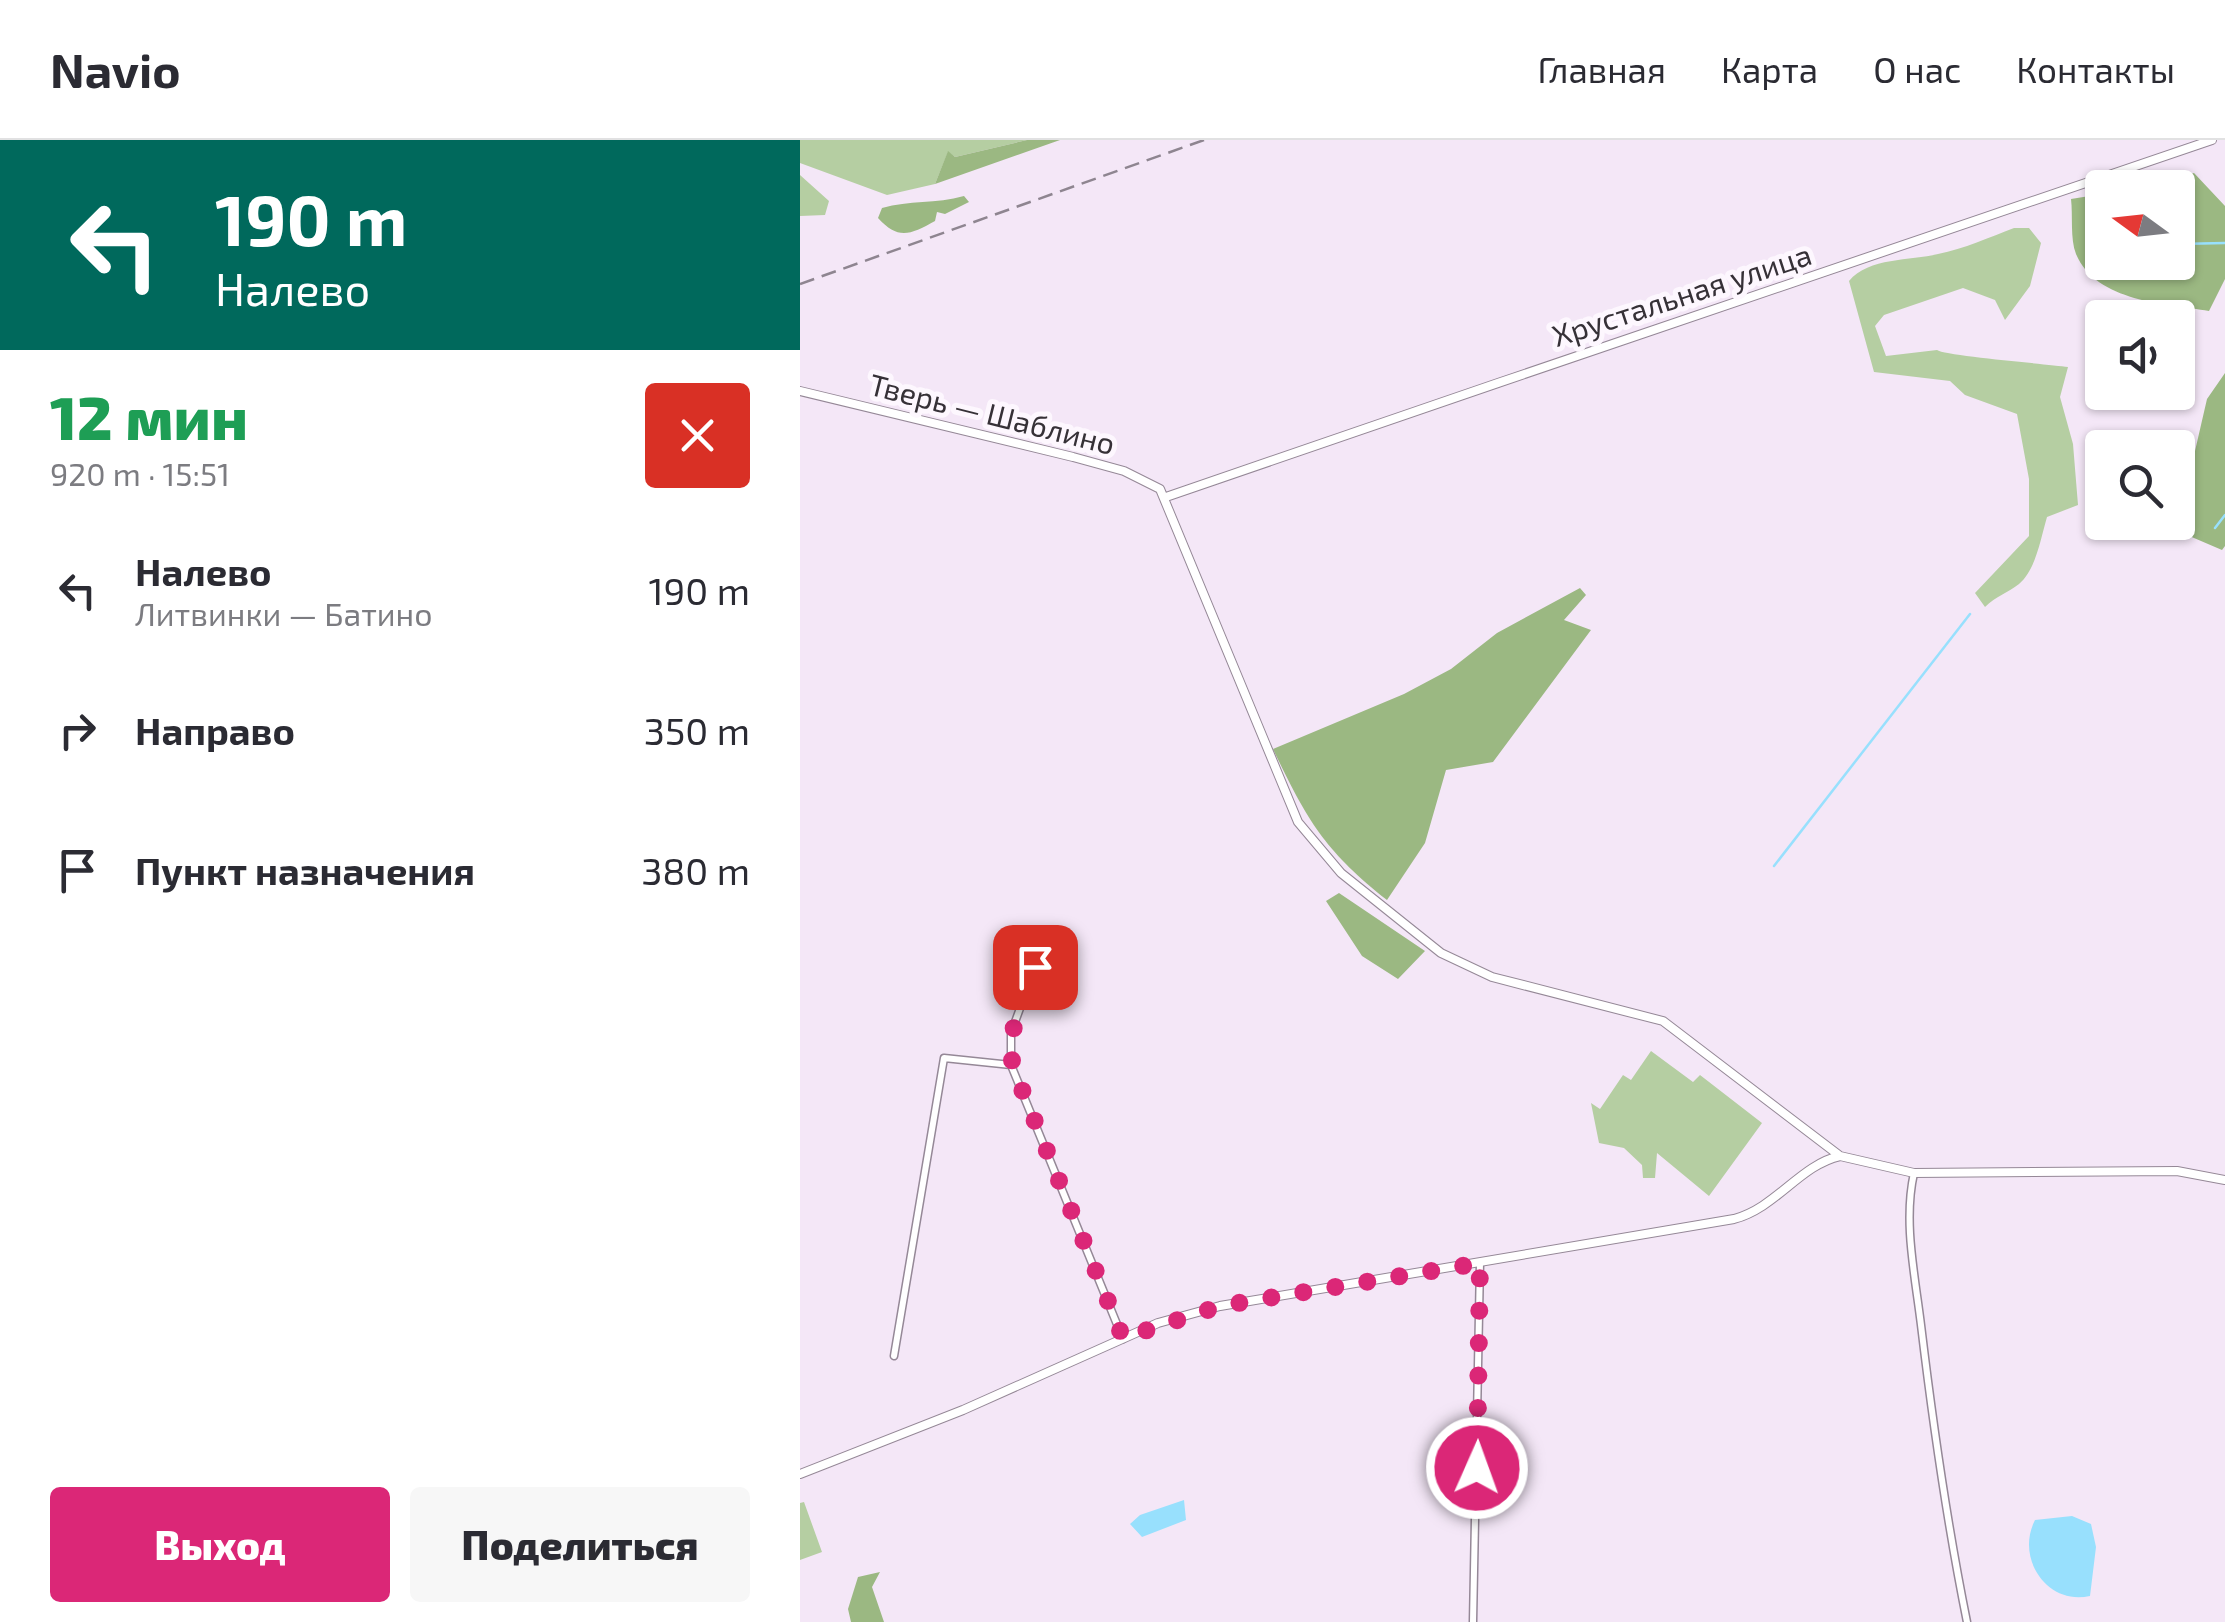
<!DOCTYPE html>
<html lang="ru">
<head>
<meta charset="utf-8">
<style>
  body { margin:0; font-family:"Exo 2",sans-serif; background:#f7f7f7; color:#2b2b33; height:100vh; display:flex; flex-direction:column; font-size:38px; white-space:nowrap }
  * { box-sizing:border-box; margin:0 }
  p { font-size:32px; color:#7c7c81 }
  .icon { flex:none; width:55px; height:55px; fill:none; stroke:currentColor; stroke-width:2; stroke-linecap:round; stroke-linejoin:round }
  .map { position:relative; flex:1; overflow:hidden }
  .sheet { display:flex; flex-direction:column; background:#fff; width:800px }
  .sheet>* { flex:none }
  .banner { background:#00695c; color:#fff; overflow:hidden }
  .needle { width:65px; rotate:285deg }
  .buttons { position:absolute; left:1285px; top:30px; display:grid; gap:20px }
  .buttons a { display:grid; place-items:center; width:110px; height:110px; border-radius:10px; background:#fff; box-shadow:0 2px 8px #0004; font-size:50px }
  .pin { position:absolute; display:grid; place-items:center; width:85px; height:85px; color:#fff; margin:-42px; border-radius:20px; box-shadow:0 5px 15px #0006 }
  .me { position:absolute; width:110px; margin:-55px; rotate:2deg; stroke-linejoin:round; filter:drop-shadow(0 0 8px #0008) }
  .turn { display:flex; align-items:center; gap:35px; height:210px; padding:0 50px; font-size:45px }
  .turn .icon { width:130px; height:130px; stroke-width:2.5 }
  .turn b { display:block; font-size:70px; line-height:85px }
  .round { display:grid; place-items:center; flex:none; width:105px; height:105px; border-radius:10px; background:#f7f7f7 }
  .summary { display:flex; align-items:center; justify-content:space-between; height:170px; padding:0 50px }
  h1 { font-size:60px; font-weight:800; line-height:75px; color:#1e9e55 }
  .button { display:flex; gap:20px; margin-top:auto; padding:20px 50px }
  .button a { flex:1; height:115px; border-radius:10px; background:#db2777; color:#fff; font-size:40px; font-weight:800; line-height:115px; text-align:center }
  .button a+a { background:#f7f7f7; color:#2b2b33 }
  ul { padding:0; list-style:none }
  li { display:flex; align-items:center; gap:30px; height:140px; padding:0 50px }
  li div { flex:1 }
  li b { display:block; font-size:38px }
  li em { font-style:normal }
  header { display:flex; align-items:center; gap:60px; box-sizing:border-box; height:140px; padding:0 50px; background:#fff; border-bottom:2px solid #e1e1e2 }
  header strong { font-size:48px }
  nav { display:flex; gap:55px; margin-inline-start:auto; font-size:35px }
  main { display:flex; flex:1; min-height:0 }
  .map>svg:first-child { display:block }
  .green { fill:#b5cea2 }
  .forest { fill:#9bb882 }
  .water { fill:#98e0fd }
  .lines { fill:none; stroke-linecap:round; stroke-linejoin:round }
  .stream { stroke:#98e0fd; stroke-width:2.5 }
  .minor-casing { stroke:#958897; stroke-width:9 }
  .tertiary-casing { stroke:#958897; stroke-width:10 }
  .minor { stroke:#fff; stroke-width:6 }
  .tertiary { stroke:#fff; stroke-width:8 }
  .rail { stroke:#8e8590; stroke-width:2.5; stroke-dasharray:15 8; stroke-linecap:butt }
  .route { stroke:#db2777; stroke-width:18; stroke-dasharray:0 32.4 }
  .labels { text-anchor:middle; stroke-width:10; stroke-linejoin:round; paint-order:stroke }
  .street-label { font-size:30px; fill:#363137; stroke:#fdf7fe }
</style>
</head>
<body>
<header>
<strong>Navio</strong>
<nav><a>Главная</a><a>Карта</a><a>О нас</a><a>Контакты</a></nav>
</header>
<main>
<section class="sheet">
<div class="banner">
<div class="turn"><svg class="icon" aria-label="left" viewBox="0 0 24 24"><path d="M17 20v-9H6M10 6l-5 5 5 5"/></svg><div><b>190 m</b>Налево</div></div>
</div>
<div class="summary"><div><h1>12 мин</h1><p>920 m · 15:51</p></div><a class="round" style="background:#d93025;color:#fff"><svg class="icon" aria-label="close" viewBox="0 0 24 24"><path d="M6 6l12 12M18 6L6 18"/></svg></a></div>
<ul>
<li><svg class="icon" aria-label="left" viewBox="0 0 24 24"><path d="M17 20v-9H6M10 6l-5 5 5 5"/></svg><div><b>Налево</b><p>Литвинки — Батино</p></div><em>190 m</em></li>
<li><svg class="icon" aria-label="right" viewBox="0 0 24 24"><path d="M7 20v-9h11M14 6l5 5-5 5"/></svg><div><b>Направо</b></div><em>350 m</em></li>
<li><svg class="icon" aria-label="arrive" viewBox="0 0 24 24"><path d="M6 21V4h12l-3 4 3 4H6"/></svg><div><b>Пункт назначения</b></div><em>380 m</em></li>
</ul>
<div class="button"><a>Выход</a><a>Поделиться</a></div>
</section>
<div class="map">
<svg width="1425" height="1482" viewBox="0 0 1425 1482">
  <rect width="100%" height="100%" fill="#f4e7f7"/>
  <path class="green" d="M0,0H227L155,17L148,12L135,44L87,55L0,23Z
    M0,35L29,61L25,75L0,76Z
    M1214,88H1229L1241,103L1230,146L1205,180L1195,160L1163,148L1084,175L1075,186L1086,216L1137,210C1145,216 1247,224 1268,227L1260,257L1273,304L1278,365L1247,377C1241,397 1236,430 1219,444C1208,453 1196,456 1185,467L1175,453L1229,396V339L1217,274L1165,255L1150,241L1074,232L1049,141C1069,117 1110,121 1138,114C1164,109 1190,97 1214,88Z
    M851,911L893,942L900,935L962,983L909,1056L857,1013L855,1038H843L842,1025L824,1008L799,1003L791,963L800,969L823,935L831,940Z
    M4,1362L22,1412L0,1420V1363Z"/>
  <path class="forest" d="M227,0H260L135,44L148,11L155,17Z
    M1394,33L1425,66V139L1409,171C1367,164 1296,162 1276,114C1270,99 1273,75 1271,59L1302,54V122H1378V48L1342,47Z
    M164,56L169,62L145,74L137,72L135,81C110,95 98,100 78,78L82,68C109,60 136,64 164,56Z
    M1425,233V406L1422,410L1387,395L1375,383L1378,348L1392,324L1407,259Z
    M780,448L786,455L764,480L791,490L693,622L646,630L625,703L587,760C524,710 507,680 473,609L604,554L651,529L697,493Z
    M539,753L625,811L598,839L562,816L526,761Z
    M80,1432L72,1447L84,1482H51L48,1469L58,1437Z"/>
  <path class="water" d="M384,1360L386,1380L342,1397L330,1384L340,1375Z
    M1272,1376L1291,1384L1296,1407L1290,1456C1248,1466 1215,1419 1235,1380Z"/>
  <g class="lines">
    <path class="stream" d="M1378,104L1425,103
      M1294,105H1302
      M1415,388L1425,375
      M974,726L1170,474"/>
    <g class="minor-casing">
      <path id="minor" d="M247,794L211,893V925L323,1199
        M1114,1033C1103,1082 1115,1135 1121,1185C1133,1285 1147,1383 1167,1482
        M94,1216L144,918L211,925
        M673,1482L680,1123"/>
    </g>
    <g class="tertiary-casing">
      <path id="tertiary" d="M0,251L273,317L324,331L360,349L498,682L541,733L641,813L692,837L863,881L1040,1016L1114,1033L1377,1031L1425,1040
        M366,357C714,236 1064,120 1412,0
        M0,1334L163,1270L358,1183L420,1166L934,1079C976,1068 1000,1025 1040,1016"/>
    </g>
    <use href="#minor" class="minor"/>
    <use href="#tertiary" class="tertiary"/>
    <path class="rail" d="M0,144L404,0"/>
  </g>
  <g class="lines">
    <path class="route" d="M235,827L212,893V925L323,1198L420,1166L680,1123L677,1328"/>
  </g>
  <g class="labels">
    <g class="street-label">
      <text transform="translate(882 156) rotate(-18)" y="10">Хрустальная улица</text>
      <text transform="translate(192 275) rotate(14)" y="10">Тверь — Шаблино</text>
    </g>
  </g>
</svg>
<div class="buttons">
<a><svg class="needle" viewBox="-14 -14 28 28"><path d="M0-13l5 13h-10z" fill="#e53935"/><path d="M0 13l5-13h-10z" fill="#7c7c81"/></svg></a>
<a><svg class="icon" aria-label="sound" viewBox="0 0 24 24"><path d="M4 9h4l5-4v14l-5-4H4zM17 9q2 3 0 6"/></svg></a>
<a><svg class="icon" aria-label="search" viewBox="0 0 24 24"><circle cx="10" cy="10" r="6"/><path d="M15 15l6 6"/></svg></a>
</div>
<div class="pin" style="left:235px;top:827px;background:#d93025"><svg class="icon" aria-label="arrive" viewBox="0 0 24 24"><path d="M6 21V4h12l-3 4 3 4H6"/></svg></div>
<svg class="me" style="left:677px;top:1328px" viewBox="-20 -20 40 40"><circle r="17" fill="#db2777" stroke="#fff" stroke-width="3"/><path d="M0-11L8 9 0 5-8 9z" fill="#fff"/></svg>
</div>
</main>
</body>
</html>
